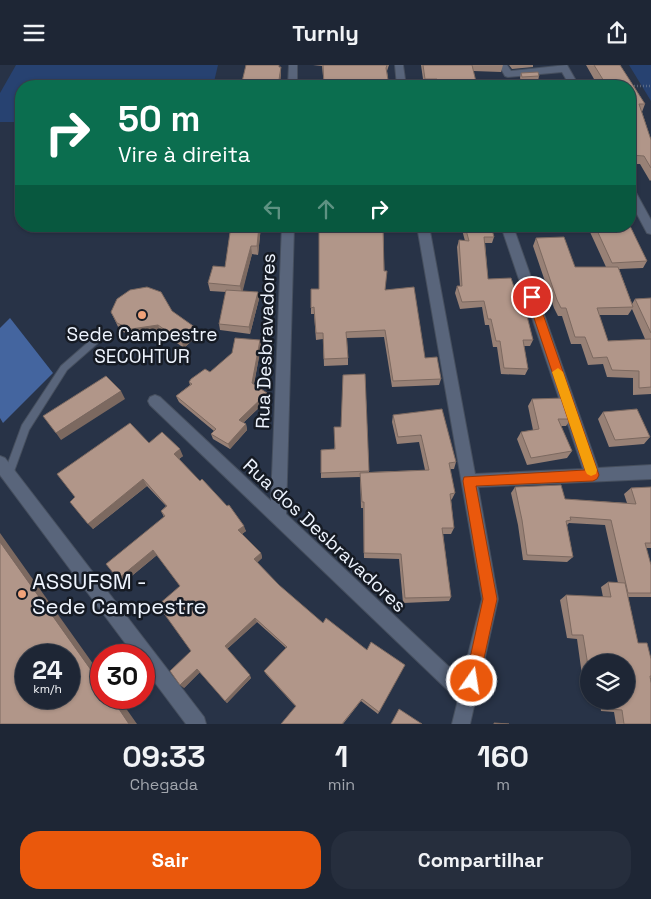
<!DOCTYPE html>
<html lang="pt">
<head>
<meta charset="utf-8">
<style>
  body { margin:0; font-family:"Space Grotesk",sans-serif; background:#262e3d; color:#f1f3f6; height:100vh; display:flex; flex-direction:column; font-size:19px; white-space:nowrap }
  * { box-sizing:border-box; margin:0 }
  p { font-size:16px; color:#a1a5ad }
  .icon { flex:none; width:28px; height:28px; fill:none; stroke:currentColor; stroke-width:2; stroke-linecap:round; stroke-linejoin:round }
  .map { position:relative; height:659px; overflow:hidden }
  .side { display:flex; flex-direction:column; background:#1e2635; flex:1 }
  .side>* { flex:none }
  .banner { position:absolute; left:15px; top:15px; width:621px; height:152px; border-radius:20px; box-shadow:0 1px 4px #0004,0 0 0 1px #3c4350; background:#0b6e4f; color:#fff; overflow:hidden }
  .tools { position:absolute; left:580px; top:589px; display:grid; gap:10px }
  .tools a { display:grid; place-items:center; width:55px; height:55px; border-radius:50%; background:#1e2635; box-shadow:0 1px 4px #0004,0 0 0 1px #3c4350; font-size:25px }
  .speed { position:absolute; left:15px; top:579px; display:flex; gap:10px; font-size:25px; font-weight:700; text-align:center }
  .speed>* { display:grid; place-content:center; width:65px; height:65px; border-radius:50%; background:#1e2635; box-shadow:0 1px 4px #0004,0 0 0 1px #3c4350; line-height:1 }
  .speed small { font-size:12px; font-weight:400 }
  .speed .limit { border:8px solid #d22; background:#fff; color:#111 }
  .pin { position:absolute; display:grid; place-items:center; width:42px; height:42px; color:#fff; margin:-21px; border:2px solid #fff; border-radius:50%; box-shadow:0 1px 5px #0007 }
  .me { position:absolute; width:55px; margin:-28px; rotate:13deg; stroke-linejoin:round; filter:drop-shadow(0 0 4px #0008) }
  .turn { display:flex; align-items:center; gap:18px; height:105px; padding:0 20px; font-size:22px }
  .turn .icon { width:65px; height:65px; stroke-width:2.5 }
  .turn b { display:block; font-size:35px; line-height:42px }
  .lanes { display:flex; align-items:center; height:48px; padding:0 20px; background:#0003; justify-content:center; gap:25px; direction:ltr }
  .lanes .off { opacity:.35 }
  .eta { display:flex; justify-content:space-evenly; align-items:center; height:85px; text-align:center }
  .eta b { font-size:30px; font-weight:700; line-height:35px }
  .button { display:flex; gap:10px; margin-top:auto; padding:10px 20px }
  .button a { flex:1; height:58px; border-radius:20px; background:#ea580c; color:#fff; font-size:20px; font-weight:700; line-height:58px; text-align:center }
  .button a+a { background:#262e3d; color:#f1f3f6 }
  header { display:flex; justify-content:space-between; align-items:center; height:65px; padding:0 20px; background:#1e2635; font-size:22px; font-weight:700 }
  .map>svg:first-child { display:block }
  .green { fill:#274271 }
  .forest { fill:#44659f }
  .lines { fill:none; stroke-linecap:round; stroke-linejoin:round }
  .service-casing { stroke:#464f5e; stroke-width:2 }
  .minor-casing { stroke:#464f5e; stroke-width:2 }
  .path { stroke:#858e9d; stroke-width:2.5; stroke-dasharray:0.5 2.5; stroke-linecap:butt }
  .service { fill:#59657b; fill-rule:evenodd }
  .minor { fill:#59657b; fill-rule:evenodd }
  .wall { fill:#988176; fill-rule:evenodd }
  .shaded-wall { fill:#7c6960 }
  .building { fill:#b19689; stroke:#7c6960; fill-rule:evenodd }
  .route { fill:#ea580c; stroke:#983908 }
  .slow { fill:#f59e0b }
  .poi-dot { fill:#f0a279; stroke:#161b24; stroke-width:2 }
  .labels { text-anchor:middle; stroke-width:5; stroke-linejoin:round; paint-order:stroke }
  .poi-label { font-size:19px; fill:#eef4fe; stroke:#161b24 }
  .street-label { font-size:19px; fill:#eef4fe; stroke:#161b24 }
  .near-poi-label { font-size:22px; fill:#eef4fe; stroke:#161b24; text-anchor:start }
</style>
</head>
<body>
<header><svg class="icon" aria-label="menu" viewBox="0 0 24 24"><path d="M4 6h16M4 12h16M4 18h16"/></svg>Turnly<svg class="icon" aria-label="share" viewBox="0 0 24 24"><path d="M12 15V3M7 8l5-5 5 5M5 13v7h14v-7"/></svg></header>
<div class="map">
<svg width="651" height="659" viewBox="0 0 651 659">
  <rect width="100%" height="100%" fill="#283347"/>
  <path class="green" d="M16,0H218L213,21H21V57H0V28Z
    M629,0H651V36Z"/>
  <path class="forest" d="M10,253L53,308L3,358L0,353V263Z"/>
  <g class="lines">
    <g class="service-casing">
      <path id="service" d="M96,272L100,275L99,277L67,305L29,365L12,412L9,413L6,412L4,409L22,360L61,301L93,273Z"/>
    </g>
    <g class="minor-casing">
      <path id="minor" d="M289,0H297V21H288Z
        M395,0H403L406,21H397Z
        M499,0H507L511,6L567,0L579,21H570L562,7L508,12L505,11Z
        M630,122L634,124L651,155V169L647,168L630,136Z
        M282,161H294L286,449L462,614L482,534L417,161H429L475,409L583,404L501,161H513L598,403L651,400V414L478,422L498,534L470,659H452L458,635L150,340L148,336L150,332L155,330L160,332L271,436Z
        M0,391L5,393L204,652L206,659H186L144,603V590H134L0,410Z"/>
    </g>
    <path class="path" d="M625,21H651"/>
    <use href="#service" class="service"/>
    <use href="#minor" class="minor"/>
  </g>
  <path class="wall" d="M313,0H389L387,6L389,21H324L322,1Z
    M421,0H503L501,7L473,6L477,21H424Z
    M509,0H533V2L512,4Z
    M586,0H620L645,39L642,47L651,75V115L650,116L640,99H630V21H598Z
    M521,8L539,11L538,16H521L520,13Z
    M231,161H261L258,190L252,189L242,226L258,227L259,234L250,269L220,265L219,259L226,227L210,226L208,218L225,202Z
    M312,161H383L385,225L425,293L441,314L439,320L392,322L384,272L347,273L348,293V300L324,301L323,274L316,275L314,249H311V224H319V167H312Z
    M461,161H491L494,172L492,178H485L488,214L517,231L533,275L530,281H524L528,304L525,310L501,309L497,282H493L489,260H485L482,242L460,244L455,228L457,221H460L457,182L459,175L465,176Z
    M580,161H630L647,196L643,203L619,204L632,239L635,234L651,233V329L633,330V313L607,312L603,299L588,300L581,279H571L562,251H558L554,243L533,181L536,173L575,202H606L590,167H583ZM632,244L645,274L608,276L599,250H628Z
    M172,246L198,270L184,283L161,267L135,271L120,266L111,247Z
    M260,275L261,281L254,319L268,334L243,358L246,359L247,365L230,384L213,374L211,369L214,366L179,337L176,331L190,320L189,317L210,307Z
    M365,309L369,407L425,405L419,377L397,379L392,357L393,350L456,397L454,404H450L455,428L452,434L451,435L454,463L451,469H443L451,532L449,536L403,538L399,494L364,493L363,443H361L360,412L321,413V385L334,384L341,362Z
    M532,334L571,354L566,361H561L572,386L567,393L527,400L517,374L521,367L533,365L528,341Z
    M603,347L650,372L644,379L609,382L598,354Z
    M149,378L183,391L179,394L246,466L242,469L261,488L262,493L257,497L379,647L378,649L361,636L343,659H281L296,642L266,609L264,606L286,583L257,557L227,584L251,613L227,638L200,607L184,623L191,586L180,521L157,490L122,519L164,452L161,446L166,441L147,421L93,464L75,432Z
    M515,422L565,434L627,438L624,429L631,423L651,422V483H646L651,500V532H628L638,578L651,594V613H650L651,659H616L614,647L601,646L600,635H626V598H589V611L582,610L577,574L567,573L560,535L566,530L603,532L601,522L608,517L618,518L605,460L569,458L567,460L573,492L567,497L523,495L518,460L511,428Z"/>
  <path class="shaded-wall" d="M281,2V11L280,21H278Z
    M259,161H261L258,190L257,181Z
    M251,181L252,189L242,229L240,221Z
    M258,227L259,234L250,269L249,262Z
    M158,260L161,267L135,271L131,264Z
    M196,263L198,270L184,283L181,276Z
    M260,275L261,281L253,324L252,318Z
    M121,326L125,334L61,375L56,368Z
    M267,328L268,334L240,361L239,355Z
    M246,359L247,365L230,384L228,379Z
    M180,384L183,391L177,395L174,389Z
    M143,414L147,421L93,464L88,459Z
    M244,461L246,466L240,470L238,465Z
    M0,468L101,610V619L0,477Z
    M153,485L157,490L122,519L118,514Z
    M261,488L262,493L256,499L254,494Z
    M255,553L257,557L227,584L225,581Z
    M197,604L200,607L184,623L180,620Z
    M250,610L251,613L227,638L225,636Z
    M111,632H118L137,659H129Z"/>
  <path class="building" d="M246,0H279V2H281L278,21H241Z
    M323,0H387L386,3L389,21H324Z
    M423,0H472L477,21H438L437,14H425Z
    M594,0H620L645,39H639L651,75V103L644,91L630,90V76H635L630,67V21H607Z
    M538,7L539,11L522,12L521,8Z
    M231,161H259L257,181H251L240,221L208,218L213,201L225,202Z
    M319,161H383L384,206H387L385,225L414,222L425,293L437,292L441,314L393,316L385,265L346,267L348,293L324,294L323,268H316L314,242L311,243V224H319Z
    M465,161H491L494,172H484L488,214L511,213L517,231H522L533,275H523L528,304L504,303L500,276H496L491,254H488L484,236L462,237L457,221H462L459,175L469,176Z
    M595,161H630L647,196L612,198Z
    M564,172L575,202H618L633,242L597,243L608,276L651,274V322L639,323V306L612,305L607,292L593,293L585,272H575L566,243H561L557,235L536,173Z
    M147,222L161,227L172,246L196,263L181,276L158,260L131,264L117,258L111,247L117,234L130,225Z
    M226,225L258,227L249,262L219,259Z
    M651,233V268L635,234Z
    M235,273L260,275L252,318L267,328L239,355L246,359L228,379L211,369L216,364L176,331L192,319L189,317L191,314L205,304L210,307L232,288Z
    M365,309L369,406L321,408V385L335,384L334,362H341L343,310Z
    M106,311L121,326L56,368L43,351Z
    M564,333L571,354H558L572,386L531,393L521,367L539,364L532,334Z
    M442,344L456,397L449,398L455,428L450,429L454,463H442L451,532L405,533L401,489L364,488V437H362L360,408L429,405L421,370L398,372L393,350Z
    M637,344L650,372L615,375L603,347Z
    M130,358L149,378L162,367L180,384L174,389L200,416L202,414L227,441L229,440L244,461L238,465L261,488L254,494L279,520L323,558L326,553L367,585L371,577L405,600L379,647L362,634L342,659H281L296,641L264,606L287,582L255,553L225,581L250,610L225,636L197,604L180,620L170,606L191,586L158,540L180,521L153,485L118,514L106,499L165,451L161,446L167,441L143,414L88,459L70,437L75,432L57,409Z
    M561,420L565,434L636,439L631,423L651,422V478H645L651,500V528H628L611,455L570,452L571,455L566,456L573,492L527,490L522,455L515,422Z
    M0,477L101,619V632H111L129,659H0ZM26,590H69V632H26Z
    M608,517L625,518L638,578H647L651,594V611H650L651,618V659H624L622,645L608,644L607,635H626V598H589V607L583,570H572L566,530L611,532Z
    M399,644L422,659H391Z
    M494,658L509,659H494Z"/>
  <path class="route" d="M532,229L537,232L599,410L597,414L593,416L476,421L497,534L479,616L477,621L472,623L467,621L465,616L483,534L463,416L464,412L585,405L527,232Z"/>
  <path class="slow" d="M558,303L563,307L597,405L596,409L591,411L587,409L585,405L552,307Z"/>
  <g class="poi-dot">
    <circle cx="142" cy="250" r="5"/>
    <circle cx="22" cy="529" r="5"/>
  </g>
  <g class="labels">
    <g class="poi-label">
      <text x="142" y="276">Sede Campestre<tspan x="142" dy="22">SECOHTUR</tspan></text>
    </g>
    <g class="street-label">
      <text transform="translate(265 276) rotate(-88)" y="7">Rua Desbravadores</text>
      <text transform="translate(325 470) rotate(43)" y="7">Rua dos Desbravadores</text>
    </g>
    <g class="near-poi-label">
      <text x="32" y="524">ASSUFSM -<tspan x="32" dy="25">Sede Campestre</tspan></text>
    </g>
  </g>
</svg>
<div class="tools">
<a><svg class="icon" aria-label="layers" viewBox="0 0 24 24"><path d="M12 4l9 5-9 5-9-5zM3 14l9 5 9-5"/></svg></a>
</div>
<div class="speed"><div>24<small>km/h</small></div><div class="limit">30</div></div>
<div class="pin" style="left:532px;top:232px;background:#d93025"><svg class="icon" aria-label="arrive" viewBox="0 0 24 24"><path d="M6 21V4h12l-3 4 3 4H6"/></svg></div>
<svg class="me" style="left:472px;top:616px" viewBox="-20 -20 40 40"><circle r="17" fill="#ea580c" stroke="#fff" stroke-width="3"/><path d="M0-11L8 9 0 5-8 9z" fill="#fff"/></svg>
<div class="banner">
<div class="turn"><svg class="icon" aria-label="right" viewBox="0 0 24 24"><path d="M7 20v-9h11M14 6l5 5-5 5"/></svg><div><b>50 m</b>Vire à direita</div></div>
<div class="lanes"><svg class="icon off" aria-label="left" viewBox="0 0 24 24"><path d="M17 20v-9H6M10 6l-5 5 5 5"/></svg><svg class="icon off" aria-label="ahead" viewBox="0 0 24 24"><path d="M12 20V5M6 11l6-6 6 6"/></svg><svg class="icon" aria-label="right" viewBox="0 0 24 24"><path d="M7 20v-9h11M14 6l5 5-5 5"/></svg></div>
</div>
</div>
<section class="side">
<div class="eta">
<div><b>09:33</b><p>Chegada</p></div>
<div><b>1</b><p>min</p></div>
<div><b>160</b><p>m</p></div>
</div>
<div class="button"><a>Sair</a><a>Compartilhar</a></div>
</section>
</body>
</html>
